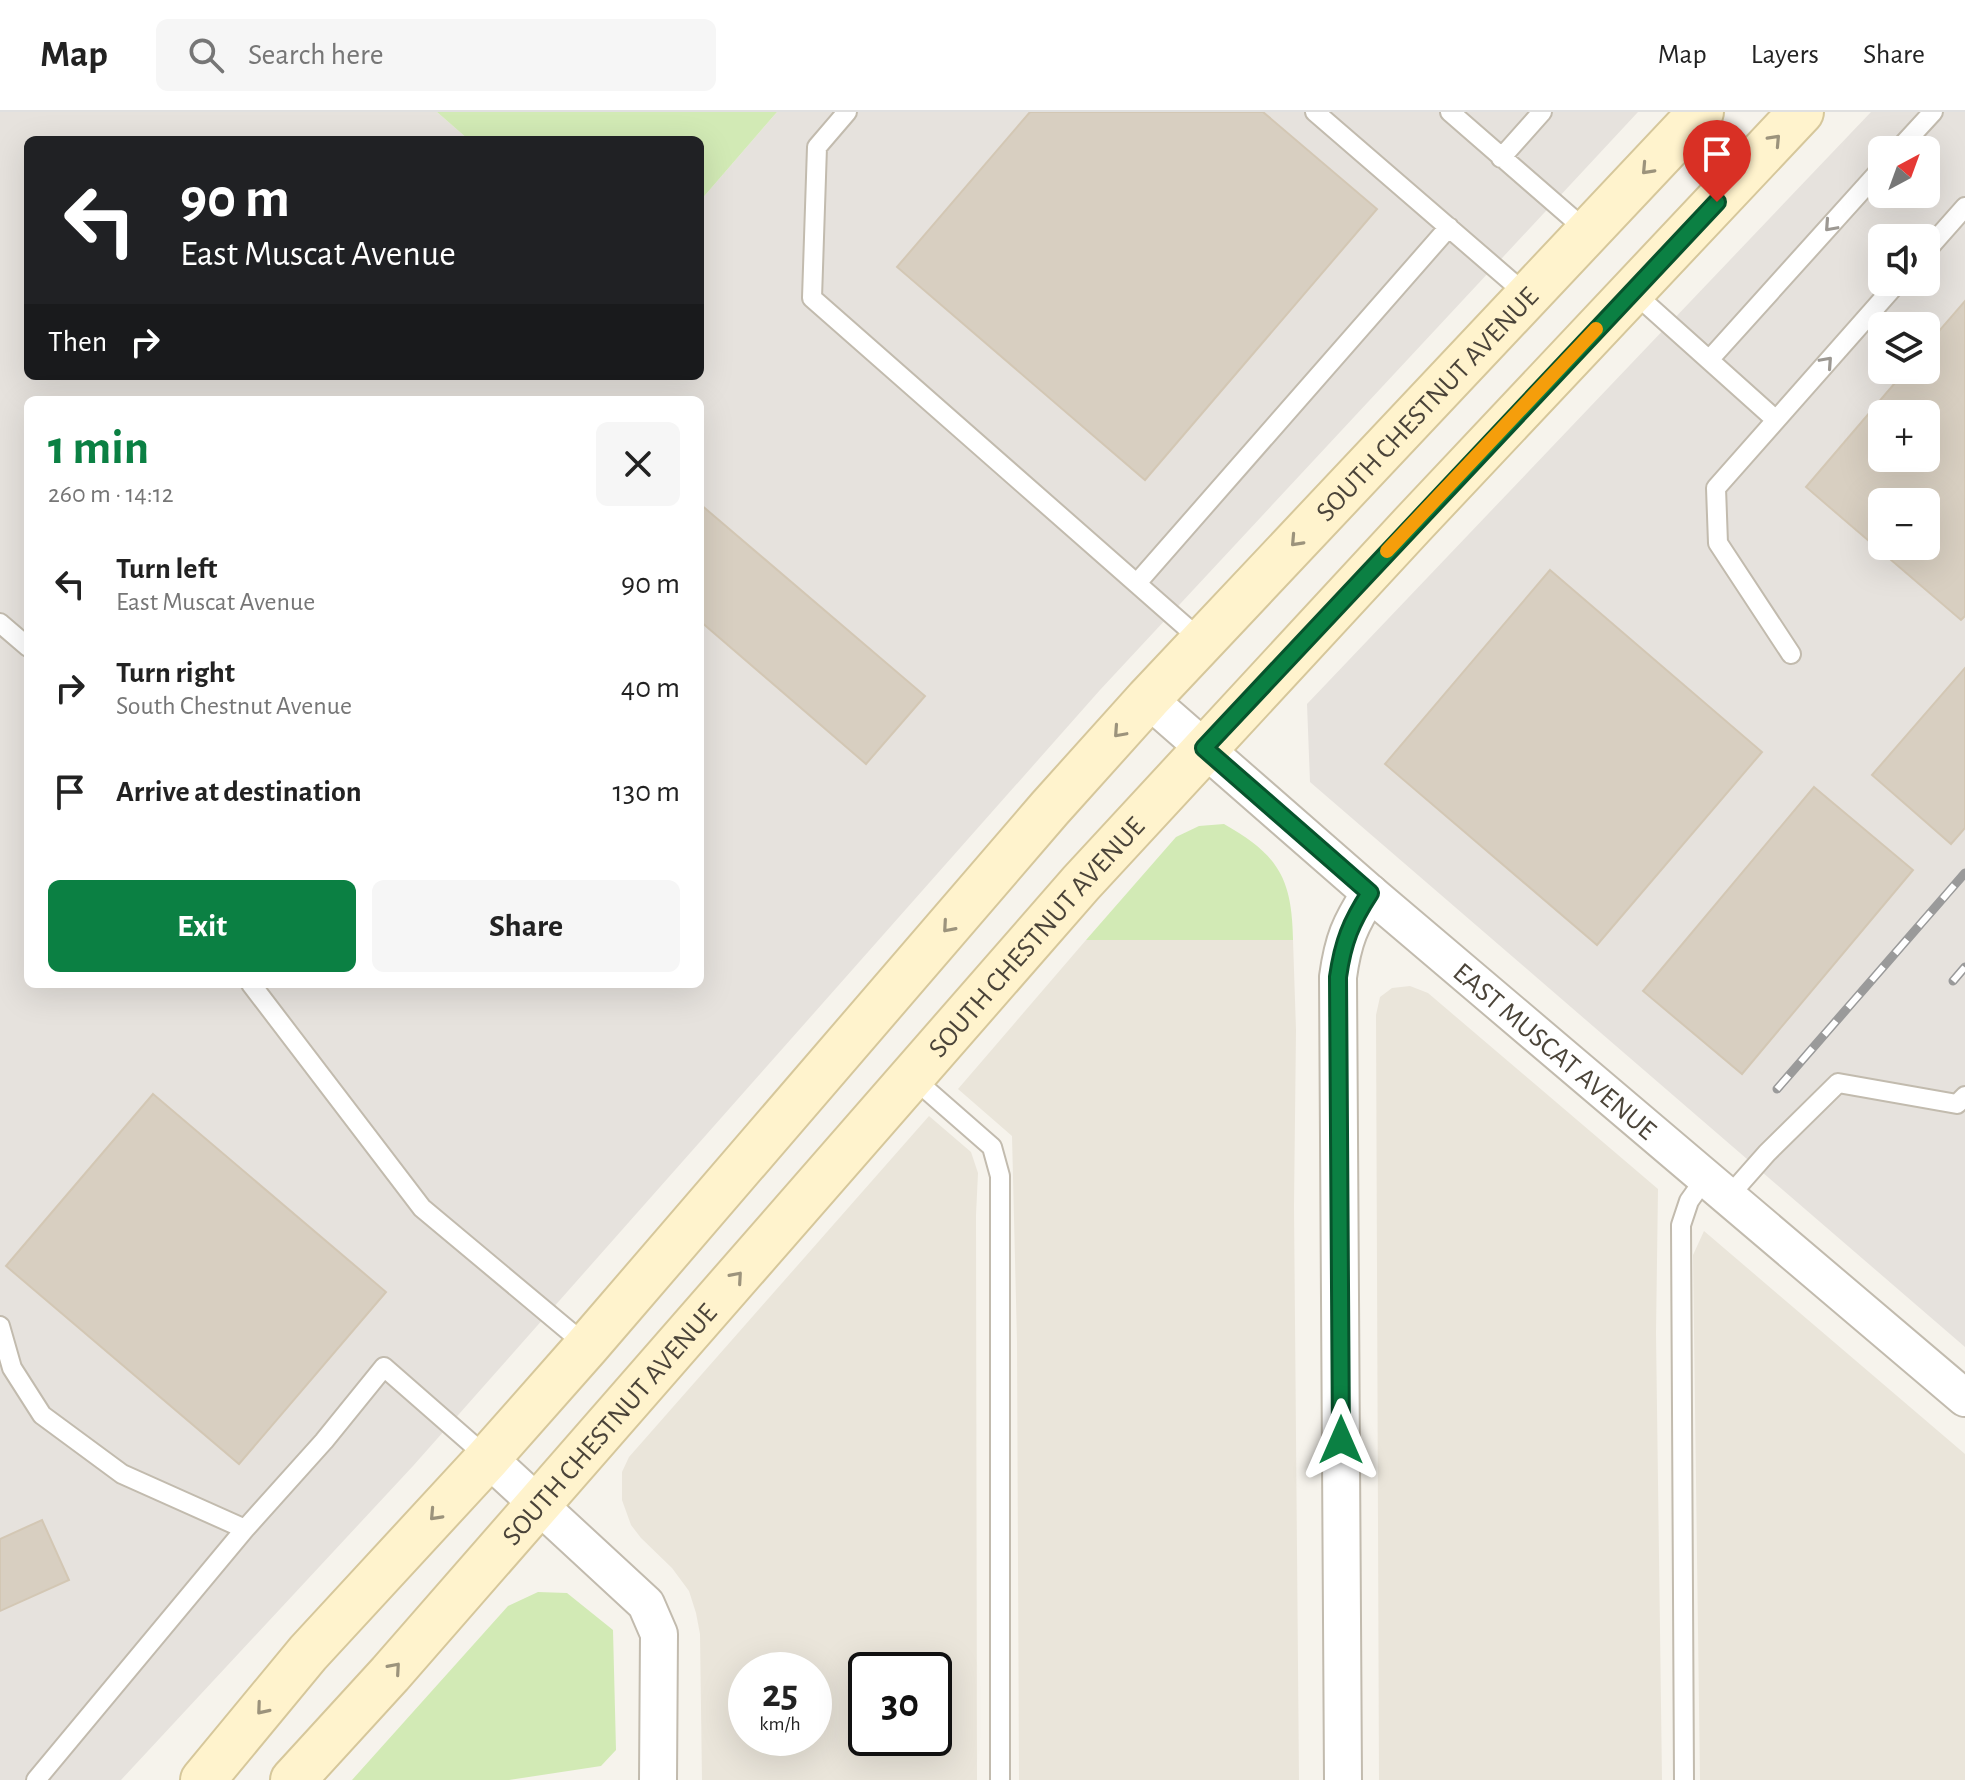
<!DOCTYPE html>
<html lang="en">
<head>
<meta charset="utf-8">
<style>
  body { margin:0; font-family:"Alegreya Sans",sans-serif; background:#f6f6f6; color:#222; height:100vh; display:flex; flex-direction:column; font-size:30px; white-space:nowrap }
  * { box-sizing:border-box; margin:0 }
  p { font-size:26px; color:#767676 }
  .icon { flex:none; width:44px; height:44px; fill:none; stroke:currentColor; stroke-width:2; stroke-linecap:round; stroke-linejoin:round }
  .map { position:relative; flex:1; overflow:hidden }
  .side { position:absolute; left:24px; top:284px; width:680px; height:592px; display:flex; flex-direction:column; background:#fff; border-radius:12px; box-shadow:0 8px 32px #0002 }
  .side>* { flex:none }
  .banner { position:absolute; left:24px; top:24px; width:680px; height:244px; border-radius:12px; box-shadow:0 8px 32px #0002; background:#202124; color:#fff; overflow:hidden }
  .needle { width:52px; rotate:41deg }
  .tools { position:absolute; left:1868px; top:24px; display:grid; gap:16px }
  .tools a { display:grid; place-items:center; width:72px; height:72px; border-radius:12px; background:#fff; box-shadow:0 8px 32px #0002; font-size:40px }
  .speed { position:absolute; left:728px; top:1540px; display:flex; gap:16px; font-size:40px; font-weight:700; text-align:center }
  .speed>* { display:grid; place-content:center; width:104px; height:104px; border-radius:50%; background:#fff; box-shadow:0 8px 32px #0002; line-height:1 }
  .speed small { font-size:20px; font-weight:400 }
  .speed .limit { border:4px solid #111; border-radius:12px; background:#fff; color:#111 }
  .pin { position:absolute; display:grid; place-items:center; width:68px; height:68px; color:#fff; margin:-82px -34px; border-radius:50% 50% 50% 0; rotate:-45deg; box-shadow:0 0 8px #0007 }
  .pin .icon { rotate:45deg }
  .me { position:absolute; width:88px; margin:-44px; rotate:0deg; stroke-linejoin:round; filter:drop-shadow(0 0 6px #0008) }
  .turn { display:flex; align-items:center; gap:28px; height:168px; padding:0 24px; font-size:36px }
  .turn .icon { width:104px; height:104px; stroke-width:2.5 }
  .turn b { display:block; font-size:56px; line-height:68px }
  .then { display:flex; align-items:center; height:76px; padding:0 24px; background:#0003; gap:16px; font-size:30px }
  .round { display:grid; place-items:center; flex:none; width:84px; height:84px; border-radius:12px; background:#f6f6f6 }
  .headline { display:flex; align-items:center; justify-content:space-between; height:136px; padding:0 24px }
  h1 { font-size:48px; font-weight:600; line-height:60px; color:#0b8043 }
  .primary-button { display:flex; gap:16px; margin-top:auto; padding:16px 24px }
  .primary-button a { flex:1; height:92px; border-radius:12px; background:#0b8043; color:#fff; font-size:32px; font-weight:600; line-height:92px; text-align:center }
  .primary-button a+a { background:#f6f6f6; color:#222 }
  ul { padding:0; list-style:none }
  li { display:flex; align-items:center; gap:24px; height:104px; padding:0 24px }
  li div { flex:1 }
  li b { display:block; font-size:30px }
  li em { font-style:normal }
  header { display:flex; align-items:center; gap:48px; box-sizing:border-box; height:112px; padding:0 40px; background:#fff; border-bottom:2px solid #e0e0e0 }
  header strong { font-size:38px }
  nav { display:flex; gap:44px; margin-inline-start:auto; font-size:28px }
  .search { width:560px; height:72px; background:#f6f6f6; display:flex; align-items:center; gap:20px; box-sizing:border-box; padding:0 28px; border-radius:12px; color:#767676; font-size:30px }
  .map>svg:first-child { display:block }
  .residential { fill:#eae5da; fill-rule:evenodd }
  .industrial { fill:#e6e2dd; fill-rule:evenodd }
  .green { fill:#d2eab5 }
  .building { fill:#d8cfc1; stroke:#d3c7b4; stroke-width:2; fill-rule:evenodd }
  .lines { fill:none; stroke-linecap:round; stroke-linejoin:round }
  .service-casing { stroke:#c2bbae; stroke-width:22 }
  .minor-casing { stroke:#c2bbae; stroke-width:40 }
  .secondary-casing { stroke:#d6c79b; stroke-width:48 }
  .service { stroke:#fff; stroke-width:18 }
  .minor { stroke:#fff; stroke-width:36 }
  .secondary { stroke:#fff3cd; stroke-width:44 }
  .rail-casing { stroke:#9a9a9a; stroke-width:9 }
  .rail { stroke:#fff; stroke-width:6; stroke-dasharray:18; stroke-linecap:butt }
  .oneway { stroke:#9c937c }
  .oneway2 { stroke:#9c9892 }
  .route-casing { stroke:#07532c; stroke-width:20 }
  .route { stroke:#0b8043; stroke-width:14 }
  .slow { stroke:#f59e0b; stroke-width:14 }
  .labels { text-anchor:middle; stroke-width:6; stroke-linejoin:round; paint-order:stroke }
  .street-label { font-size:28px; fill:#4b4439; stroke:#fff }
</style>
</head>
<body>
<header>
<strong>Map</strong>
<div class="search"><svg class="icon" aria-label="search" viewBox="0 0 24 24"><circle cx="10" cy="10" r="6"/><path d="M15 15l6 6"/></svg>Search here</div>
<nav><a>Map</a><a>Layers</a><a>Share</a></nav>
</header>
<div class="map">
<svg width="1965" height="1668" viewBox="0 0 1965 1668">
  <rect width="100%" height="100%" fill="#f6f3ec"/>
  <path class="residential" d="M1086,828H1293L1296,918L1294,1094L1299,1668H1019L1017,1230L1012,1024L958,977Z
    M1410,874L1428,881L1658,1077L1656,1221L1662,1668H1379L1376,903L1380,885L1392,876Z
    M929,1004L971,1040L978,1061L976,1103L977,1668H702L700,1522L696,1501L689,1479L672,1456L641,1426L631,1413L622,1388V1360L629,1345ZM746,1558H814V1626H746ZM866,1558H934V1626H866Z
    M1704,1119L1965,1342V1668H1700L1693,1143Z"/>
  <path class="industrial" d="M0,0H437L469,28H28V264H700V89L777,0H1638L1100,578L413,1354L121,1668H0ZM28,288H700V872H28Z
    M1871,0H1965V1235L1310,670L1307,592ZM1882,38H1926V82H1882ZM1882,126H1926V170H1882ZM1882,214H1926V258H1882ZM1882,302H1926V346H1882ZM1882,390H1926V434H1882Z"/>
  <path class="green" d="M437,0H777L700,89V28H469Z
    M1224,712C1279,743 1292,767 1293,828H1086L1176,725L1199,714Z
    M538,1480L567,1481L613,1518L616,1638L601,1654L509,1668H352L508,1494Z"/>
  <path class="building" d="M1030,0H1263L1377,97L1145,368L897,155Z
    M1965,189V504L1961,508L1806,375L1906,258H1926V234ZM1882,302H1926V346H1882ZM1882,390H1926V434H1882Z
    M700,392L925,584L866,652L700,509Z
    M1550,458L1762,640L1597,833L1385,652Z
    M1965,556V716L1951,732L1872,663Z
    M1814,675L1913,758L1742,962L1643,879Z
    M153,982L386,1180L239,1352L6,1154Z
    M42,1408L69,1468L0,1499V1427Z"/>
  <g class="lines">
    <g class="service-casing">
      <path id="service" d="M847,0L817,35L812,186L1202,529
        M1315,0L1528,184
        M1450,0L1588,120
        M1898,38L1933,0
        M1501,46L1542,0
        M1926,139L1965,95
        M1632,179L1776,308
        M1709,248L1882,56
        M1137,471L1449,115
        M0,511L28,535
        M1791,542L1718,431L1716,376L1898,170
        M251,872L422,1096L587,1234
        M912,965L992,1035L1000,1064V1668
        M1729,1084L1767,1041L1838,971L1957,992L1965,984
        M0,1214L12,1256L42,1303L122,1362L245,1417
        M36,1668L245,1417L324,1329L384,1255L488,1346
        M1684,1668L1681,1113L1689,1089L1706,1065"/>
    </g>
    <g class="minor-casing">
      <g id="minor">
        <path id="s1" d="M1148,587L1370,781L1965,1286"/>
        <path d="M488,1346L646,1492L659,1522L658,1668"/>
        <path d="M1343,1668L1338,865C1343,828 1350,812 1370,781"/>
      </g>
    </g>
    <g class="secondary-casing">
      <g id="secondary">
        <path id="s2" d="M203,1668L308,1541L488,1346L587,1234L1050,696L1148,587L1701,0"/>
        <path id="s3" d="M293,1668L390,1562L1081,771L1414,411L1801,0"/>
      </g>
    </g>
    <use href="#service" class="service"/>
    <use href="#minor" class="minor"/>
    <use href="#secondary" class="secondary"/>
    <g class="rail-casing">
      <path id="rail" d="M1953,869L1965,855
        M1777,977L1965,761"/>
    </g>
    <use href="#rail" class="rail"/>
  </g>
  <defs><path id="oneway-chevron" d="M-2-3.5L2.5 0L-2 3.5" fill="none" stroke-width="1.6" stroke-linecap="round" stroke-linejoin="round" transform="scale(2)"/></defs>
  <g class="oneway">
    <use href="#oneway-chevron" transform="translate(1775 28) rotate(-47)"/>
    <use href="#oneway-chevron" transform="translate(1647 57) rotate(133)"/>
    <use href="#oneway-chevron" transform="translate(1296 429) rotate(133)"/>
    <use href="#oneway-chevron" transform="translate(1119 620) rotate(132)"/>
    <use href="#oneway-chevron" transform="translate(948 815) rotate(131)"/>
    <use href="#oneway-chevron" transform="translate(737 1165) rotate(-49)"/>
    <use href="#oneway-chevron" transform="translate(435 1403) rotate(133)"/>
    <use href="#oneway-chevron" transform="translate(395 1556) rotate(-49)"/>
    <use href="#oneway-chevron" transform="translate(262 1597) rotate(130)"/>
  </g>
  <g class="oneway2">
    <use href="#oneway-chevron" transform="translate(1830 114) rotate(132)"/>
    <use href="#oneway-chevron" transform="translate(1827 250) rotate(-48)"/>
  </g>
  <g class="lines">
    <g class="route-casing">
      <path id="route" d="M1341,1328L1338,865C1343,830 1351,810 1370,781L1204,636L1717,90"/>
    </g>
    <use href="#route" class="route"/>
    <path class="slow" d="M1387,439L1596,217"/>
  </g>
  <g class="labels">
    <g class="street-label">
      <text dy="10" stroke="none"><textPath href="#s2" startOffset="1842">SOUTH CHESTNUT AVENUE</textPath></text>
      <text dy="10" stroke="none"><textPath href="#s3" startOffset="1124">SOUTH CHESTNUT AVENUE</textPath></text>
      <text dy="10" stroke="none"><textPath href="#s1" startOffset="538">EAST MUSCAT AVENUE</textPath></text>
      <text dy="10" stroke="none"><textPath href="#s3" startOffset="476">SOUTH CHESTNUT AVENUE</textPath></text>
    </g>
  </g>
</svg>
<div class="tools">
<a><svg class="needle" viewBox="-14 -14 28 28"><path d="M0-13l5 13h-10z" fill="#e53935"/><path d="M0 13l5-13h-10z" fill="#767676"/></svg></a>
<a><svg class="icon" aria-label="sound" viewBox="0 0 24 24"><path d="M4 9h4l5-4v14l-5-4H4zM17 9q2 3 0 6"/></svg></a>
<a><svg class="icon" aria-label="layers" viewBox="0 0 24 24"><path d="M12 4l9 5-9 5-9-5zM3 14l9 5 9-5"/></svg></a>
<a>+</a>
<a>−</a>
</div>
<div class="speed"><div>25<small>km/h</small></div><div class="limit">30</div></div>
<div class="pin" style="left:1717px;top:90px;background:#d93025"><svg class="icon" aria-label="arrive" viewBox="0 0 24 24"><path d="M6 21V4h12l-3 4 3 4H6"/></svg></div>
<svg class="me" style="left:1341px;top:1328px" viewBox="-20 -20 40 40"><path d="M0-17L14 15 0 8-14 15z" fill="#0b8043" stroke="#fff" stroke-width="4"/></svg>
<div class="banner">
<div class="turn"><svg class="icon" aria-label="left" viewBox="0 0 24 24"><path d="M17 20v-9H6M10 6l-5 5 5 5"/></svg><div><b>90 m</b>East Muscat Avenue</div></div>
<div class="then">Then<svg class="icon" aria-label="right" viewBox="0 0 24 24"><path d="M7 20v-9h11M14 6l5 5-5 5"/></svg></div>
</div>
<section class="side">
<div class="headline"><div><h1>1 min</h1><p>260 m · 14:12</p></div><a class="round"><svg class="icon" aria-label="close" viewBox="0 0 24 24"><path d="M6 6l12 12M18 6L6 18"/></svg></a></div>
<ul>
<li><svg class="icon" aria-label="left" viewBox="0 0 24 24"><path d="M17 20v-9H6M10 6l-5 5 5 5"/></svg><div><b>Turn left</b><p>East Muscat Avenue</p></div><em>90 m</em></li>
<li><svg class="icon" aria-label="right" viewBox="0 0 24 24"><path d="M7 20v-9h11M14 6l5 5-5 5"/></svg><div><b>Turn right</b><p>South Chestnut Avenue</p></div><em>40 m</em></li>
<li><svg class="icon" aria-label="arrive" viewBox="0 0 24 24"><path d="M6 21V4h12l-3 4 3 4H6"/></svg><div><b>Arrive at destination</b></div><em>130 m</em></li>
</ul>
<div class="primary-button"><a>Exit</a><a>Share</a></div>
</section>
</div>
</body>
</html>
